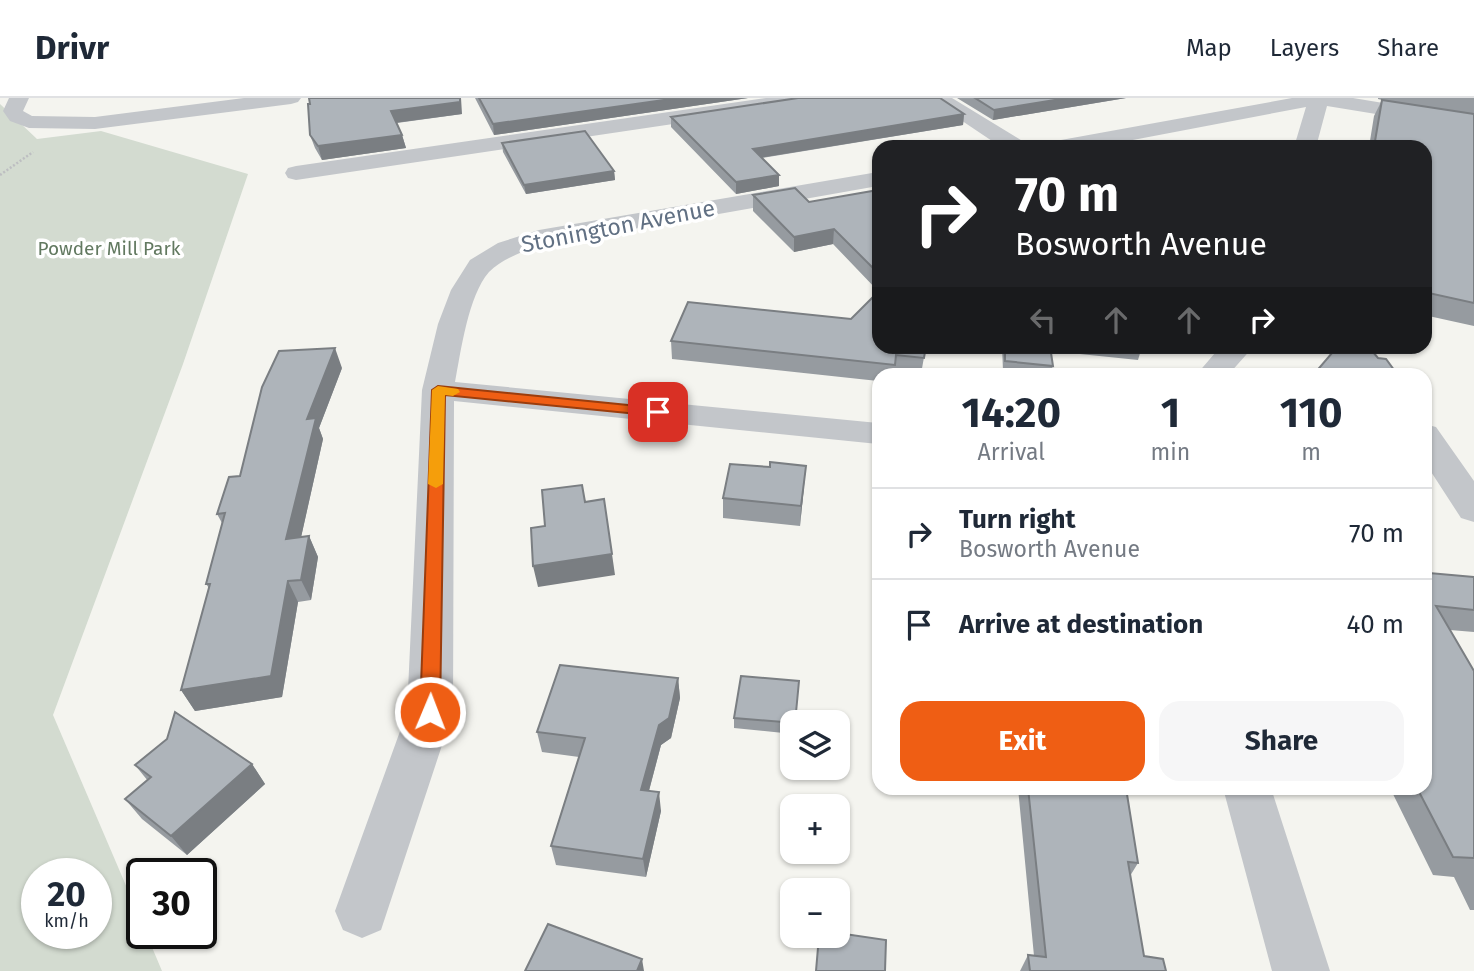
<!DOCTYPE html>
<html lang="en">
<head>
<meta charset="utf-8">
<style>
  body { margin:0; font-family:"Fira Sans",sans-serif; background:#f6f6f7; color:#1f2937; height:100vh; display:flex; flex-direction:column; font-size:26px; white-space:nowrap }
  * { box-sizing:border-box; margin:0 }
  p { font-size:23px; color:#747a83 }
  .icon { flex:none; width:38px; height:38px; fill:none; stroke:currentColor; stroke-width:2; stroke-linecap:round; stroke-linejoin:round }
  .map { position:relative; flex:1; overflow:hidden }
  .details { position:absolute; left:872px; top:270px; width:560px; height:427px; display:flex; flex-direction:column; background:#fff; border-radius:21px; box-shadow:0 2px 5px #0004 }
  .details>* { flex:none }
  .guide { position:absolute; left:872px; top:42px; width:560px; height:214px; border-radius:21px; box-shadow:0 2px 5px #0004; background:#202124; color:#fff; overflow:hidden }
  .fabs { position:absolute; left:780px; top:612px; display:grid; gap:14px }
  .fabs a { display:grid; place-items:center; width:70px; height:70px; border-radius:14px; background:#fff; box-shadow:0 2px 5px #0004; font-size:35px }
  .speed { position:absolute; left:21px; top:760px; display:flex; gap:14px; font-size:35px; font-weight:700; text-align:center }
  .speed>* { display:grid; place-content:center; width:91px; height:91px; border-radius:50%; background:#fff; box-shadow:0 2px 5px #0004; line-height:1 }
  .speed small { font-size:18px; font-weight:400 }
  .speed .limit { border:4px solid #111; border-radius:10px; background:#fff; color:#111 }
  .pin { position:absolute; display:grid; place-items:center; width:60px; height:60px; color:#fff; margin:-30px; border-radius:14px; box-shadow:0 4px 10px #0006 }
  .me { position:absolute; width:77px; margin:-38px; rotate:1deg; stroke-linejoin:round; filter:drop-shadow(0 0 5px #0008) }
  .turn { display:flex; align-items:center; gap:24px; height:147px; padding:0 28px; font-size:32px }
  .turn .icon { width:91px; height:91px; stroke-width:2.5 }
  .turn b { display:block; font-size:49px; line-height:60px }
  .lanes { display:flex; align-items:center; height:66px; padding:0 28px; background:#0003; justify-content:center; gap:35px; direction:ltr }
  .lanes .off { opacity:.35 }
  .eta { display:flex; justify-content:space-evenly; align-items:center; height:119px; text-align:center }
  .eta b { font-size:42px; font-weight:700; line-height:49px }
  .primary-button { display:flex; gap:14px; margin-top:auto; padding:14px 28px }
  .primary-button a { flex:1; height:80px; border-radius:21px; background:#ef5e14; color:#fff; font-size:28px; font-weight:700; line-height:80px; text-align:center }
  .primary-button a+a { background:#f6f6f7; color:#1f2937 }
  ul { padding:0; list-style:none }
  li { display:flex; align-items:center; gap:21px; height:91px; padding:0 28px; border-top:2px solid #e0e1e3 }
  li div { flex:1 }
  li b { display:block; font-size:26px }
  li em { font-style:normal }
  header { display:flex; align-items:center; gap:42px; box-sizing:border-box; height:98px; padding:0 35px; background:#fff; border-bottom:2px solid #e0e1e3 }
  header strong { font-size:33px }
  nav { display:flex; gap:38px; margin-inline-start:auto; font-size:24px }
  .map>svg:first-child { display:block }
  .green { fill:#d3dbd0; fill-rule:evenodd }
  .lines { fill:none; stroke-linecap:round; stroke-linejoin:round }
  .path { stroke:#bdbec1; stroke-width:2.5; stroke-dasharray:2 2; stroke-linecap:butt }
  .minor { fill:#c3c6ca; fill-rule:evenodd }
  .wall { fill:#969ba0 }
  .shaded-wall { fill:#7a7e82 }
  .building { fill:#aeb4ba; stroke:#7a7e82; stroke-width:2 }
  .route { fill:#ef5e14; stroke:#9b3d0d; stroke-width:2 }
  .slow { fill:#f59e0b }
  .labels { text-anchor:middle; stroke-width:7; stroke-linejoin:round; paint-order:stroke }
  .far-park-label { font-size:19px; fill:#627960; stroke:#fff }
  .street-label { font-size:23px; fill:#617083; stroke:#fff }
</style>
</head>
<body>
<header>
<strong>Drivr</strong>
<nav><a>Map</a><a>Layers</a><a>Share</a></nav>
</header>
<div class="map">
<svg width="1474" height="873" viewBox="0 0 1474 873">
  <rect width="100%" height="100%" fill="#f4f4ef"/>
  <path class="green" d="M0,6L37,41L101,33L248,76L183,266L53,617L142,825V835H146L162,873H0ZM37,775H96V835H37Z"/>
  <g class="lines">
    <path class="path" d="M0,77L33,54"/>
    <path class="minor" d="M9,0H29L23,13L32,18L95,19L244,0H301L298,4L291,6L95,31L29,30L10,23L3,13Z
      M766,0H817L814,4L807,6L296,82L288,80L285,75L288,70L296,68Z
      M928,0H952L1024,44L1027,49H1001Z
      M1292,0H1353L1474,20V32L1327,8L1316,49H1294L1306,9L1096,49H1050L1053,44L1061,42Z
      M878,74V88L543,147C524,153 503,160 489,174C468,198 461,253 455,284L878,325V346L454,303L453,614L381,832L362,840L343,832L335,813L407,614L422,292L438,226L451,192L470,162L498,145L539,132Z
      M1221,248H1254L1229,276H1197Z
      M1424,326L1436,329L1474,383V424L1461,420L1424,363Z
      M1223,690H1271L1330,873H1272Z"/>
  </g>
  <path class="wall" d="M475,0H748L494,37Z
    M957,0H1126L993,22Z
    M1378,0H1474V228L1424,217V49H1369L1374,18L1382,2L1378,1Z
    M308,6L462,16L397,25L402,37L406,50L322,62L315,50L310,37Z
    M964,16L963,27L762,60L779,77V88L736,96L671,29V19Z
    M502,45L614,73L615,82L526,96L503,54Z
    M878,92V193L833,146L794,154L753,113V97L809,104Z
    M671,243L926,248L921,276L894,274V276H878V283L672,261Z
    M1002,248H1140L1141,252L1138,262L1051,253L1053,268L1050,276H1034L1003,273Z
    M342,270L319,330L323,341L301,439L309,438L318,459L311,502L298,504L282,599L195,613L181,592L209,490L206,486L222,425L217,416L240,378Z
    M804,388L800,428L723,420V400Z
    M1429,475L1474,479V534L1450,532L1474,573V812H1470L1454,779L1433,777L1390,690H1424V481Z
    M678,580L680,600L671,640L661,647L649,693L661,713L646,779L556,767L551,748L579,659L542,654L537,634Z
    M734,620L793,625V636L734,630Z
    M252,666L265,686L187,757L142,721L125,701L148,683L135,667Z
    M1018,690H1126L1138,765L1130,778L1144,858L1166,873H1020L1028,857L1034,858Z"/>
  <path class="shaded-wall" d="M461,0L462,16L394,25L391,13Z
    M678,0H748L494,37L493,26Z
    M1067,0H1126L993,22L994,12Z
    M964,16L963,27L753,61V51Z
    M402,37L406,50L322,62L318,48Z
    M614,73L615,82L526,96L524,87Z
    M779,77V88L736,96V84Z
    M834,131L833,146L794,154V139Z
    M335,250L342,270L319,330L323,341L296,462L286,441L307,321Z
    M806,368L800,428L801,408Z
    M309,438L318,459L311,502L301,482Z
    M612,456L615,477L538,489L533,468Z
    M288,483L298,504L282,599L195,613L181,592Z
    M678,580L680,600L671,640L661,647L644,711L641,692L659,627Z
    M252,666L265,686L187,757L171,738Z
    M659,694L661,713L646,779L643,761Z
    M642,861L644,873H637Z"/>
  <path class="building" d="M309,0H460V4L391,13L402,37L318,48L310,37L308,6H310Z
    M479,0H678L493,26Z
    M798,0H940L964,16L753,51L779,77L736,84L671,19Z
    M975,0H1067L994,12Z
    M1382,2L1474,16V205L1424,194V49H1374Z
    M585,33L614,73L524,87L502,45Z
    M795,90L809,104L878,92V175L834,131L794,139L753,97Z
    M878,194V248H926L924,260L896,257L895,267L671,243L688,204L851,221Z
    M1005,248H1050L1053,268L1005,263Z
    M1106,248H1140L1141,252Z
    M1338,248H1368L1378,260L1386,261L1397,276H1314Z
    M335,250L307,321L316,320L286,441L309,438L301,482L288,483L271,578L181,592L210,486H206L225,415L217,416L229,379L240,378L262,289L279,253Z
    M770,364L806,368L801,408L723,400L730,366L770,369Z
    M582,387L585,404L604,401L612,456L533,468L531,430L545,428L542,392Z
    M1429,475L1474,479V512L1436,508L1474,573V760L1453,759L1417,690H1424V483L1428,489Z
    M560,567L678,580L669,620L659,627L641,692L659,694L643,761L551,748L585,640L537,634Z
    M741,578L799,583L795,625L734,620Z
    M175,614L252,666L171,738L125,701L151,679L135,667L167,641Z
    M1028,690H1126L1138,765L1128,764L1144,858L1163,861L1166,873H1030L1028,857L1046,859Z
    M548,826L642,861L637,873H525Z
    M838,835L886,842L885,873H816L819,838H838Z"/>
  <path class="route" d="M438,288L658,310L665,314L658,318L445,297L440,614L437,619L430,622L423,619L420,614L432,292Z"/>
  <path class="slow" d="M438,288L458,291L460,294L453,298L445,297L443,386L436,390L428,386L432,292Z"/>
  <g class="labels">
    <g class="far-park-label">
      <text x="109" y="157">Powder Mill Park</text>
    </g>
    <g class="street-label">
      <text transform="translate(618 128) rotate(-11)" y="8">Stonington Avenue</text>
    </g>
  </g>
</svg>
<div class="fabs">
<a><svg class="icon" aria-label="layers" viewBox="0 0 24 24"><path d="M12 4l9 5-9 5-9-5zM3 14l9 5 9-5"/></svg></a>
<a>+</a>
<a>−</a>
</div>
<div class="speed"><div>20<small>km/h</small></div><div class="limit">30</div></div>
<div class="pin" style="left:658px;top:314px;background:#d93025"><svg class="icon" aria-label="arrive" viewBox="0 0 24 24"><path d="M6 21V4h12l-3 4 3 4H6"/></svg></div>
<svg class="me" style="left:430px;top:614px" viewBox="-20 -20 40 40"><circle r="17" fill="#ef5e14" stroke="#fff" stroke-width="3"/><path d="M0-11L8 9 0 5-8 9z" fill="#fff"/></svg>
<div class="guide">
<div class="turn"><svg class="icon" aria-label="right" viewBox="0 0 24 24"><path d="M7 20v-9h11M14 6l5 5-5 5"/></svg><div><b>70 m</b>Bosworth Avenue</div></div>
<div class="lanes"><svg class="icon off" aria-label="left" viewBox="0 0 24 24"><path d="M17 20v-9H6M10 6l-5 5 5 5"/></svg><svg class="icon off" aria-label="ahead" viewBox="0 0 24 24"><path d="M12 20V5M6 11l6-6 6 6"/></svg><svg class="icon off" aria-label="ahead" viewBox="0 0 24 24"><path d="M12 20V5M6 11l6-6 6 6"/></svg><svg class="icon" aria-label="right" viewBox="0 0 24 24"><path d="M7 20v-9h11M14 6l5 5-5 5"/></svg></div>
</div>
<section class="details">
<div class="eta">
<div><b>14:20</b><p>Arrival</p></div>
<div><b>1</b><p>min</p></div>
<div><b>110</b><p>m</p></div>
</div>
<ul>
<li><svg class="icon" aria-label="right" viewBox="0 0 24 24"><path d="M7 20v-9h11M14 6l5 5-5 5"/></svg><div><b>Turn right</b><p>Bosworth Avenue</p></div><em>70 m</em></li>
<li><svg class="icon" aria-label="arrive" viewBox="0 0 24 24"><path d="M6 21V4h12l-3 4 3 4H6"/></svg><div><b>Arrive at destination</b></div><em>40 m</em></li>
</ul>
<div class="primary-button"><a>Exit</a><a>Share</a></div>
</section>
</div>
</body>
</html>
